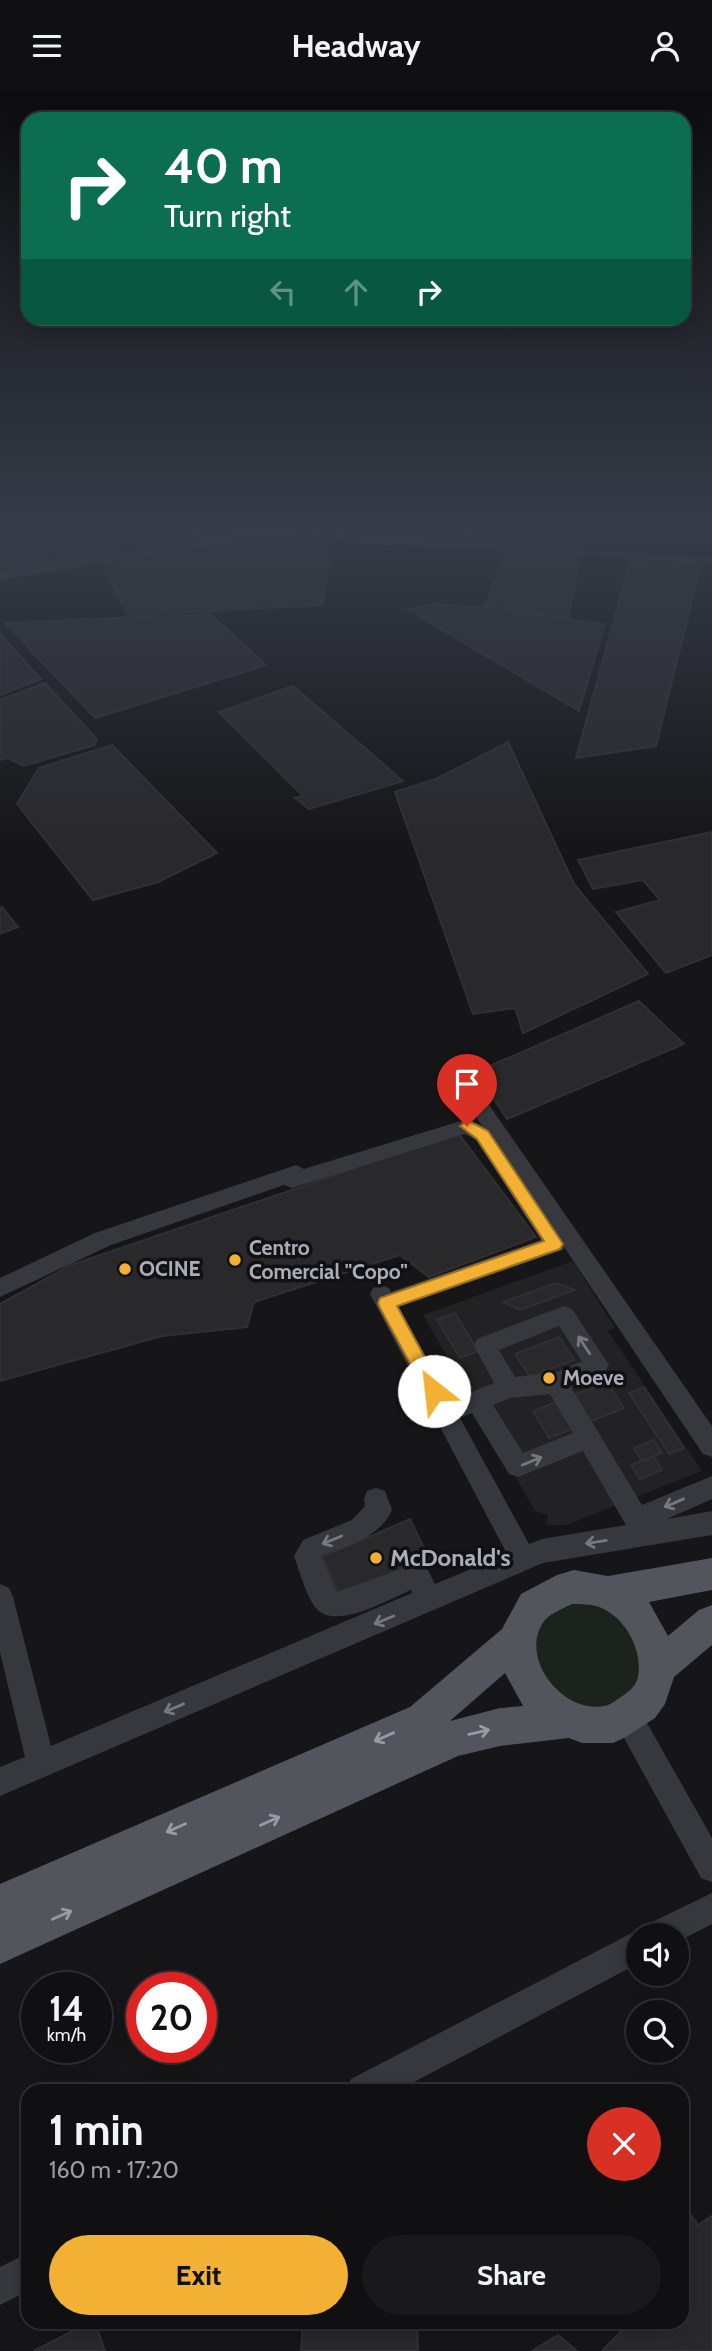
<!DOCTYPE html>
<html lang="en">
<head>
<meta charset="utf-8">
<style>
  body { margin:0; font-family:Cabin,sans-serif; background:#19191b; color:#f1f3f6; height:100vh; display:flex; flex-direction:column; font-size:26px; white-space:nowrap }
  * { box-sizing:border-box; margin:0 }
  p { font-size:23px; color:#9c9d9f }
  .icon { flex:none; width:38px; height:38px; fill:none; stroke:currentColor; stroke-width:2; stroke-linecap:round; stroke-linejoin:round }
  .map { position:relative; flex:1; overflow:hidden }
  .panel { position:absolute; left:21px; top:1993px; width:668px; height:245px; display:flex; flex-direction:column; background:#101012; border-radius:21px; box-shadow:0 4px 18px #0003,0 0 0 2px #303032 }
  .panel>* { flex:none }
  .guide { position:absolute; left:21px; top:21px; width:670px; height:214px; border-radius:21px; box-shadow:0 4px 18px #0003,0 0 0 2px #303032; background:#0b6e4f; color:#fff; overflow:hidden }
  .fabs { position:absolute; left:626px; top:1832px; display:grid; gap:14px }
  .fabs a { display:grid; place-items:center; width:63px; height:63px; border-radius:50%; background:#101012; box-shadow:0 4px 18px #0003,0 0 0 2px #303032; font-size:35px }
  .speed { position:absolute; left:21px; top:1881px; display:flex; gap:14px; font-size:35px; font-weight:700; text-align:center }
  .speed>* { display:grid; place-content:center; width:91px; height:91px; border-radius:50%; background:#101012; box-shadow:0 4px 18px #0003,0 0 0 2px #303032; line-height:1 }
  .speed small { font-size:18px; font-weight:400 }
  .speed .limit { border:10px solid #d22; background:#fff; color:#111 }
  .pin { position:absolute; display:grid; place-items:center; width:60px; height:60px; color:#fff; margin:-72px -30px; border-radius:50% 50% 50% 0; rotate:-45deg; box-shadow:0 0 7px #0007 }
  .pin .icon { rotate:45deg }
  .me { position:absolute; width:77px; margin:-38px; rotate:331deg; stroke-linejoin:round; filter:drop-shadow(0 0 5px #0008) }
  .turn { display:flex; align-items:center; gap:24px; height:147px; padding:0 28px; font-size:32px }
  .turn .icon { width:91px; height:91px; stroke-width:2.5 }
  .turn b { display:block; font-size:49px; line-height:60px }
  .lanes { display:flex; align-items:center; height:66px; padding:0 28px; background:#0003; justify-content:center; gap:35px; direction:ltr }
  .lanes .off { opacity:.35 }
  .round { display:grid; place-items:center; flex:none; width:74px; height:74px; border-radius:37px; background:#19191b }
  .overview { display:flex; align-items:center; justify-content:space-between; height:119px; padding:0 28px }
  h1 { font-size:42px; font-weight:800; line-height:52px }
  .button { display:flex; gap:14px; margin-top:auto; padding:14px 28px }
  .button a { flex:1; height:80px; border-radius:42px; background:#f2b134; color:#111; font-size:28px; font-weight:800; line-height:80px; text-align:center }
  .button a+a { background:#19191b; color:#f1f3f6 }
  header { display:flex; justify-content:space-between; align-items:center; height:91px; padding:0 28px; background:#101012; font-size:32px; font-weight:800 }
  .map>svg:first-child { display:block }
  .built { fill:#222225 }
  .green { fill:#1c231d }
  .building { fill:#29292c; stroke:#303034; stroke-width:2 }
  .lines { fill:none; stroke-linecap:round; stroke-linejoin:round }
  .minor { fill:#37383d; fill-rule:evenodd }
  .major { fill:#53555c; fill-rule:evenodd }
  .oneway { stroke:#757881 }
  .oneway2 { stroke:#979ba6 }
  .route { fill:#f2b134; stroke:#9d7322; stroke-width:2 }
  .poi-dot { fill:#f2b134; stroke:#111113; stroke-width:2.5 }
  .labels { text-anchor:middle; stroke-width:7; stroke-linejoin:round; paint-order:stroke }
  .poi-label { font-size:21px; font-weight:bold; fill:#a8adb8; stroke:#111113; text-anchor:start }
  .near-poi-label { font-size:24px; font-weight:bold; fill:#a8adb8; stroke:#111113; text-anchor:start }
</style>
</head>
<body>
<header><svg class="icon" aria-label="menu" viewBox="0 0 24 24"><path d="M4 6h16M4 12h16M4 18h16"/></svg>Headway<svg class="icon" aria-label="person" viewBox="0 0 24 24"><circle cx="12" cy="8" r="4"/><path d="M4 21q1-7 8-7t8 7"/></svg></header>
<div class="map">
<svg width="712" height="2260" viewBox="0 0 712 2260">
  <rect width="100%" height="100%" fill="#161618"/>
  <path class="built" d="M573,1170L615,1237L608,1240L702,1380L567,1434H546L548,1424L535,1420L423,1224Z"/>
  <path class="green" d="M564,1507L621,1521L646,1573L633,1605L601,1622L547,1603L528,1547Z"/>
  <path class="building" d="M0,436H43L55,471L0,480Z
    M47,436H189L197,450L138,458L134,452L115,455L117,462L59,470Z
    M192,436H310L199,449Z
    M335,436H468L462,450L335,445Z
    M471,436H513L508,452L466,450Z
    M517,436H588L583,456L513,452Z
    M243,450L332,452L322,514L128,524L100,472Z
    M507,460L580,464L569,526L485,515Z
    M631,467L701,473L656,655L576,667Z
    M437,513L487,517L605,533L579,620L407,518Z
    M210,523L266,574L95,627L5,532Z
    M0,543L41,588L0,604Z
    M45,592L97,648L95,654L23,675L8,667L0,669V609Z
    M293,595L403,690L309,718L295,707L303,705L219,621Z
    M508,651L574,793L648,883L523,942L515,917L473,923L395,701L436,688Z
    M112,654L217,762L158,791L93,809L17,713L39,677Z
    M712,741V864L666,882L616,821L660,809L643,789L593,798L578,769Z
    M2,816L18,836L0,843V817Z
    M639,910L684,953L507,1028L476,981Z
    M456,1039L536,1146L429,1186L400,1164L254,1211L247,1236L162,1245L0,1290V1213L71,1174L330,1086Z
    M556,1192L575,1199L520,1219L503,1211Z
    M455,1222L478,1260L460,1267L437,1228Z
    M559,1246L574,1269L530,1286L515,1263Z
    M607,1291L624,1317L549,1347L533,1320Z
    M644,1296L684,1357L669,1363L629,1302Z
    M654,1349L662,1362L642,1370L634,1357Z
    M653,1365L662,1379L640,1388L631,1374Z
    M410,1428L430,1469L341,1507L322,1466Z
    M682,2112L698,2134L712,2125V2260H602L630,2231H682Z
    M90,2231H95L105,2260H34Z
    M303,2231H417L418,2260H301Z
    M558,2244L577,2260H532Z"/>
  <g class="lines">
    <path class="minor" d="M283,442L712,466V472L283,448L245,449L0,489V481L245,443Z
      M462,983L469,985L712,1335V1366L703,1363L564,1156L563,1159L399,1216L450,1310L494,1292L474,1255L477,1248L564,1215L572,1218L609,1274L605,1281L571,1296L642,1414L712,1385V1408L667,1428L712,1420V1444L543,1472L0,1705V1676L25,1666L0,1561V1493L9,1497L13,1506L51,1655L412,1502L411,1499C387,1509 334,1541 315,1516C305,1502 300,1481 294,1465L303,1449L352,1429L365,1415L364,1408L367,1400L376,1397L385,1400L392,1419C379,1447 348,1455 321,1465L337,1501L417,1472L426,1475L435,1493L507,1463L370,1203L373,1197L381,1194L389,1197L391,1201L541,1149L476,1049L465,1043L292,1097L284,1094L111,1154L0,1206V1187L95,1142L296,1074L304,1078L467,1028L482,1035L452,990L455,985ZM559,1235L582,1270L554,1282L515,1286L499,1259ZM550,1303L573,1342L523,1362L493,1314L510,1307ZM472,1322L509,1383L518,1386L583,1360L626,1434L542,1448L529,1453L460,1327Z
      M628,1612L638,1616L712,1747V1791L701,1787L618,1636L614,1626L618,1616Z
      M712,1802V1833L677,1851V1844H639V1872L397,2000H346L351,1988L628,1844L639,1839L644,1842L648,1833Z
      M28,2162V2200L0,2214V2176Z"/>
    <path class="major" d="M712,1467V1499L649,1511L668,1545L699,1519L712,1514V1554L674,1586L665,1613L655,1627L626,1646L613,1652H582L569,1647L500,1655L458,1665L0,1873V1793L410,1616L502,1538L521,1503L557,1484L574,1479L608,1485ZM572,1513C581,1513 591,1513 599,1516C625,1526 643,1558 638,1586C636,1595 629,1601 621,1606C617,1608 612,1613 608,1614C565,1627 516,1566 545,1529C551,1522 564,1517 572,1513ZM505,1582L523,1615L500,1617L450,1630Z"/>
  </g>
  <defs><path id="oneway-shaft" d="M-6 0H5M1.5-3L5.5 0L1.5 3" fill="none" stroke-width="1.6" stroke-linecap="round" stroke-linejoin="round" transform="scale(1.75)"/></defs>
  <g class="oneway">
    <use href="#oneway-shaft" transform="translate(584 1254) rotate(-123)"/>
    <use href="#oneway-shaft" transform="translate(532 1370) rotate(-22)"/>
    <use href="#oneway-shaft" transform="translate(674 1412) rotate(157)"/>
    <use href="#oneway-shaft" transform="translate(332 1449) rotate(158)"/>
    <use href="#oneway-shaft" transform="translate(596 1451) rotate(171)"/>
    <use href="#oneway-shaft" transform="translate(384 1529) rotate(158)"/>
    <use href="#oneway-shaft" transform="translate(174 1617) rotate(157)"/>
  </g>
  <g class="oneway2">
    <use href="#oneway-shaft" transform="translate(479 1641) rotate(-13)"/>
    <use href="#oneway-shaft" transform="translate(384 1646) rotate(156)"/>
    <use href="#oneway-shaft" transform="translate(270 1730) rotate(-24)"/>
    <use href="#oneway-shaft" transform="translate(176 1737) rotate(156)"/>
    <use href="#oneway-shaft" transform="translate(62 1824) rotate(-24)"/>
  </g>
  <linearGradient id="sky" x2="0" y2="1"><stop stop-color="#0c0c0d"/><stop offset="0.58" stop-color="#363c48"/><stop offset="1" stop-color="#363c48" stop-opacity="0"/></linearGradient>
  <rect width="712" height="753" fill="url(#sky)"/>
  <path class="route" d="M467,1029L488,1040L563,1153L560,1158L397,1215L443,1300L440,1306L434,1308L428,1306L380,1217L378,1212L380,1207L544,1150L477,1048L460,1035Z"/>
  <g class="poi-dot">
    <circle cx="235" cy="1169" r="7"/>
    <circle cx="125" cy="1178" r="7"/>
    <circle cx="549" cy="1287" r="7"/>
    <circle cx="376" cy="1467" r="7"/>
  </g>
  <g class="labels">
    <g class="poi-label">
      <text x="249" y="1164">Centro<tspan x="249" dy="24">Comercial "Copo"</tspan></text>
      <text x="139" y="1185">OCINE</text>
      <text x="563" y="1294">Moeve</text>
    </g>
    <g class="near-poi-label">
      <text x="390" y="1475">McDonald's</text>
    </g>
  </g>
</svg>
<div class="fabs">
<a><svg class="icon" aria-label="sound" viewBox="0 0 24 24"><path d="M4 9h4l5-4v14l-5-4H4zM17 9q2 3 0 6"/></svg></a>
<a><svg class="icon" aria-label="search" viewBox="0 0 24 24"><circle cx="10" cy="10" r="6"/><path d="M15 15l6 6"/></svg></a>
</div>
<div class="speed"><div>14<small>km/h</small></div><div class="limit">20</div></div>
<div class="pin" style="left:467px;top:1035px;background:#d93025"><svg class="icon" aria-label="arrive" viewBox="0 0 24 24"><path d="M6 21V4h12l-3 4 3 4H6"/></svg></div>
<svg class="me" style="left:434px;top:1300px" viewBox="-20 -20 40 40"><circle r="19" fill="#fff"/><path d="M0-13L10 11 0 6-10 11z" fill="#f2b134"/></svg>
<div class="guide">
<div class="turn"><svg class="icon" aria-label="right" viewBox="0 0 24 24"><path d="M7 20v-9h11M14 6l5 5-5 5"/></svg><div><b>40 m</b>Turn right</div></div>
<div class="lanes"><svg class="icon off" aria-label="left" viewBox="0 0 24 24"><path d="M17 20v-9H6M10 6l-5 5 5 5"/></svg><svg class="icon off" aria-label="ahead" viewBox="0 0 24 24"><path d="M12 20V5M6 11l6-6 6 6"/></svg><svg class="icon" aria-label="right" viewBox="0 0 24 24"><path d="M7 20v-9h11M14 6l5 5-5 5"/></svg></div>
</div>
<section class="panel">
<div class="overview"><div><h1>1 min</h1><p>160 m · 17:20</p></div><a class="round" style="background:#d93025;color:#fff"><svg class="icon" aria-label="close" viewBox="0 0 24 24"><path d="M6 6l12 12M18 6L6 18"/></svg></a></div>
<div class="button"><a>Exit</a><a>Share</a></div>
</section>
</div>
</body>
</html>
